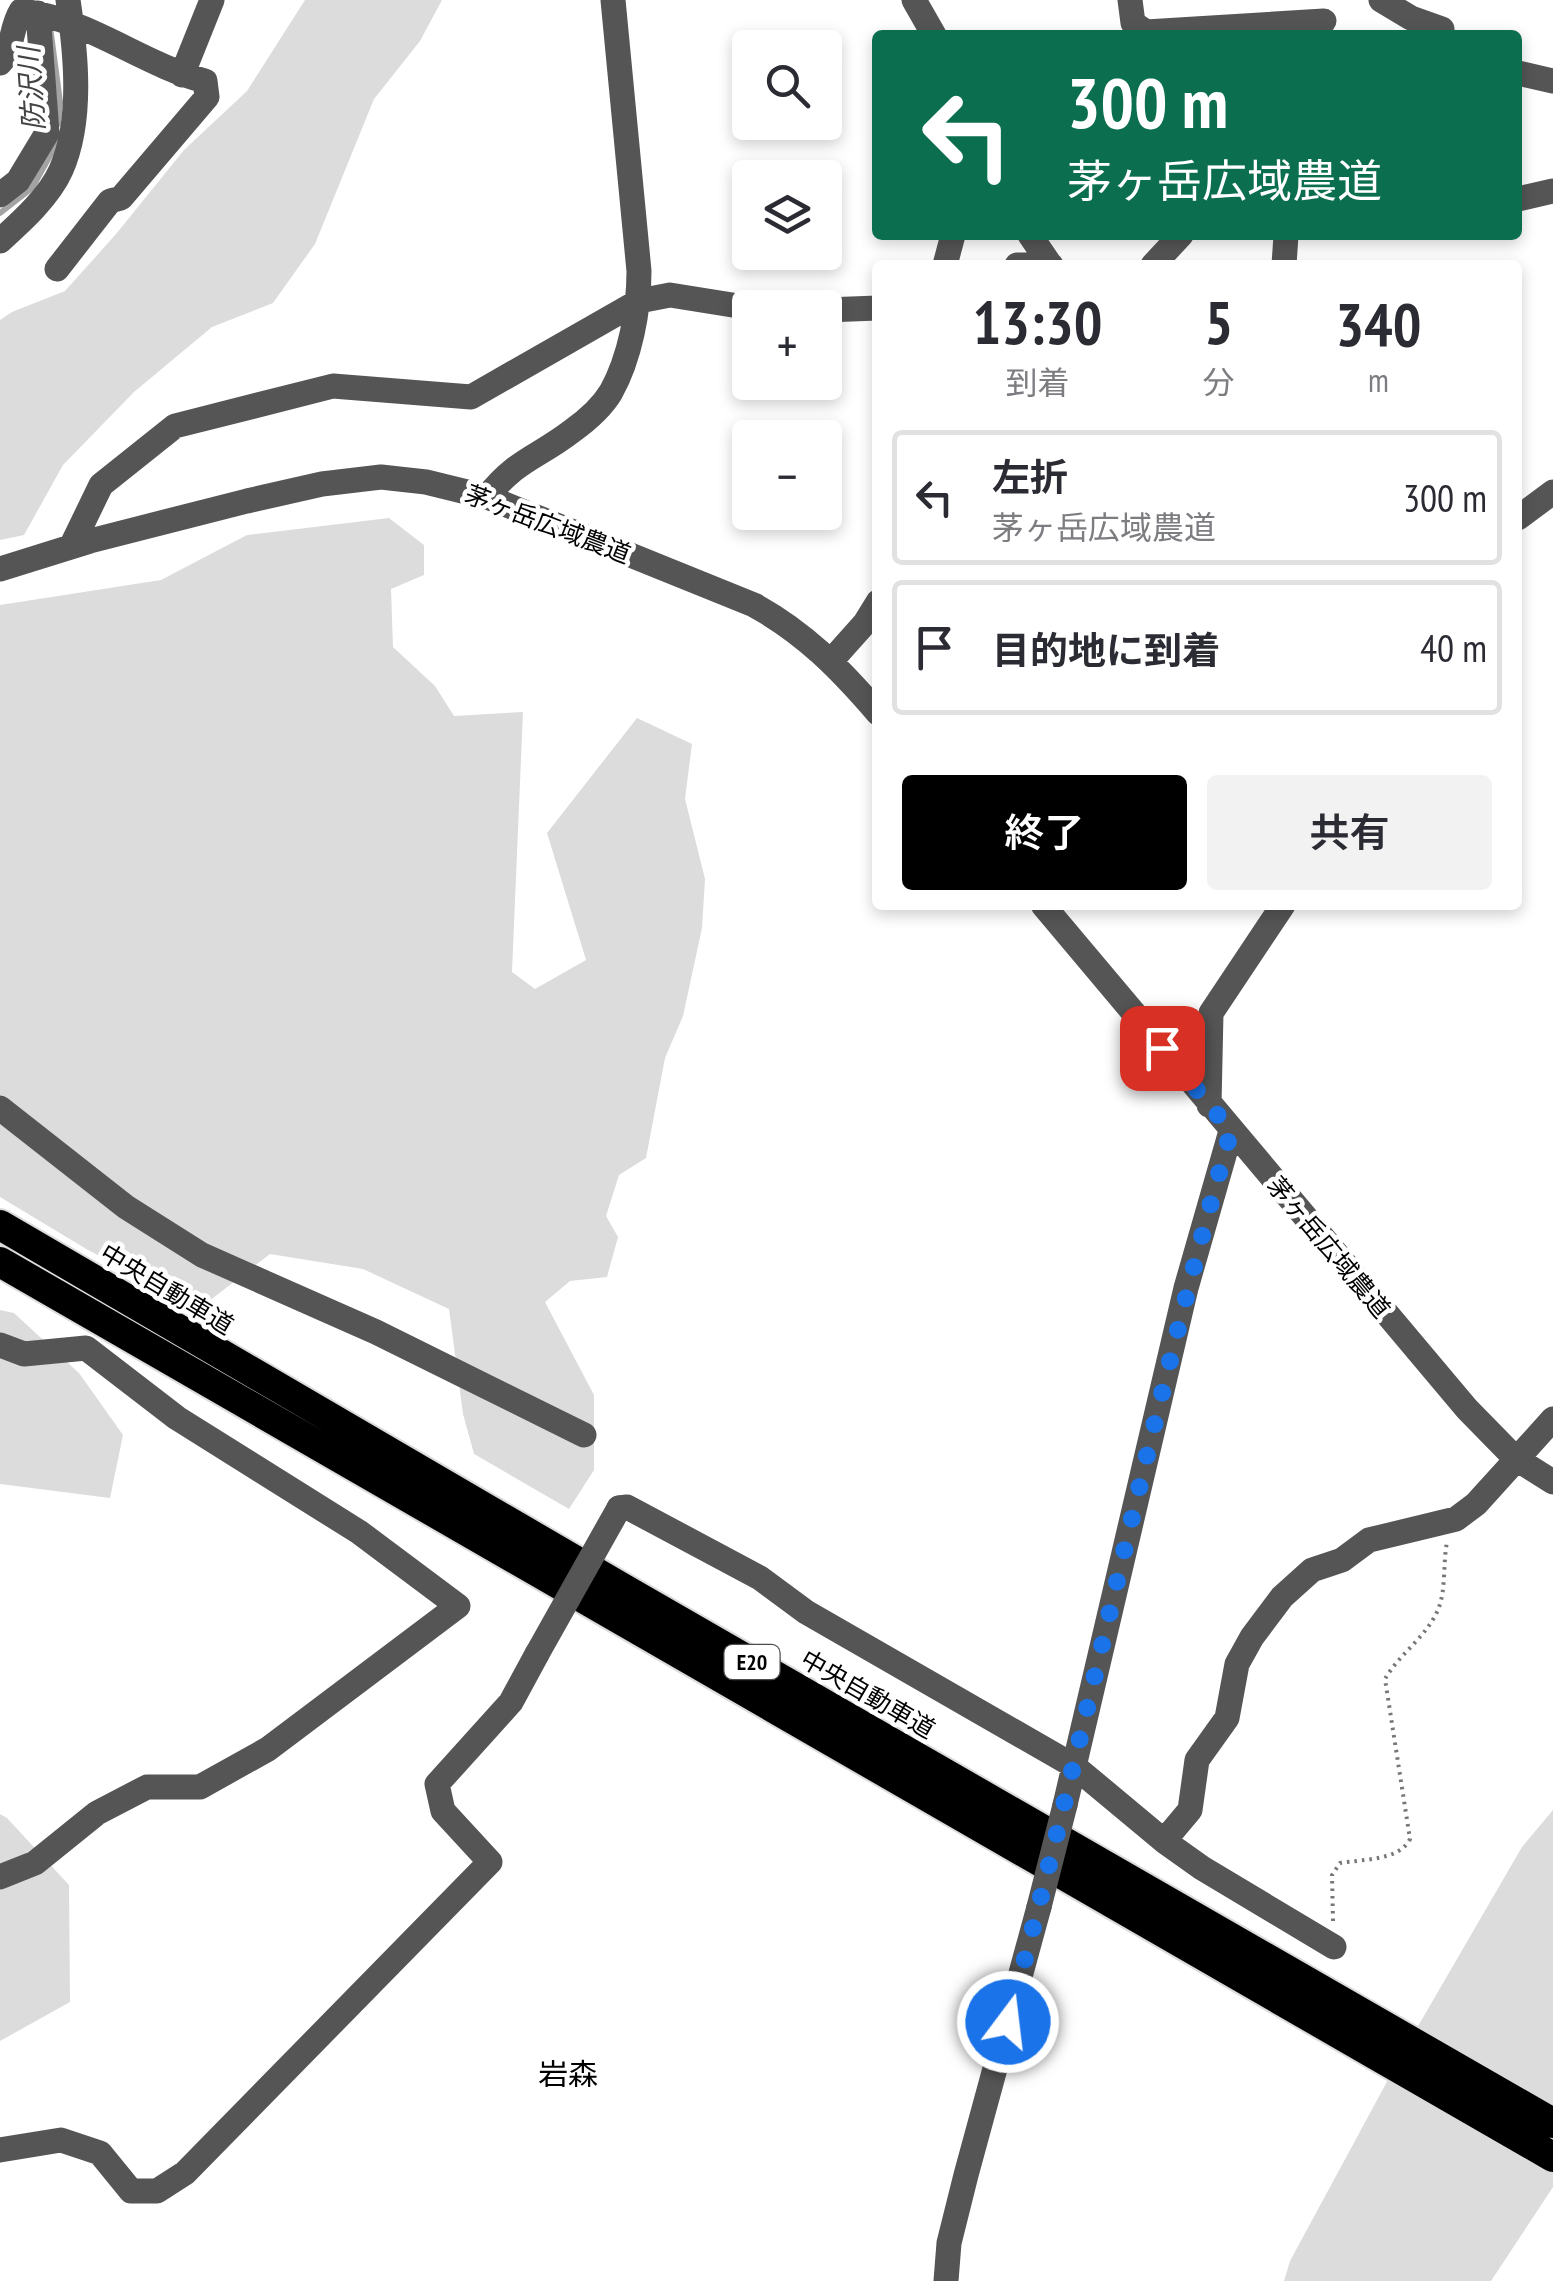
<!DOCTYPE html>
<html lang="ja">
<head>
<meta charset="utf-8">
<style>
  body { margin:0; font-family:"PT Sans Narrow","Noto Sans JP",sans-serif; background:#f2f2f3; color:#2b2b33; height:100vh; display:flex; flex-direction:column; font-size:38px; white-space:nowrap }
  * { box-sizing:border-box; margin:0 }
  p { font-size:32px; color:#7c7c81 }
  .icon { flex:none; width:55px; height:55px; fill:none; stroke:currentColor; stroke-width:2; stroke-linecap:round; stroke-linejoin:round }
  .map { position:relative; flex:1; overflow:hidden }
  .side { position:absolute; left:872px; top:260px; width:650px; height:650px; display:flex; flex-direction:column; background:#fff; border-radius:10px; box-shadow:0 5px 15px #0003 }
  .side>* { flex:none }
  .top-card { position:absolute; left:872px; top:30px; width:650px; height:210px; border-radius:10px; box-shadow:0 5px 15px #0003; background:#0b6e4f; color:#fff; overflow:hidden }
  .tools { position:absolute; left:732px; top:30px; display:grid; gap:20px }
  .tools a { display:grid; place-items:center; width:110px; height:110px; border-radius:10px; background:#fff; box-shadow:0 5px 15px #0003; font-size:50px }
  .pin { position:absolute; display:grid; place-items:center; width:85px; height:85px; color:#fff; margin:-42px; border-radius:20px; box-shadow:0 5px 15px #0006 }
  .me { position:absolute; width:110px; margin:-55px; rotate:15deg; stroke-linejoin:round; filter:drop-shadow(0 0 8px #0008) }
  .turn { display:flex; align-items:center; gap:35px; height:210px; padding:0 30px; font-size:45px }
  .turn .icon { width:130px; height:130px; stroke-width:2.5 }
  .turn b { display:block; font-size:70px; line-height:85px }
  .eta { display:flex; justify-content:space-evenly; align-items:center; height:170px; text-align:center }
  .eta b { font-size:60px; font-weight:600; line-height:70px }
  .primary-button { display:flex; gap:20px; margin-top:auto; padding:20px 30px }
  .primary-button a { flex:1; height:115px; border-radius:10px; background:#000; color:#fff; font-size:40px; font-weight:600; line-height:115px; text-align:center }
  .primary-button a+a { background:#f2f2f3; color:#2b2b33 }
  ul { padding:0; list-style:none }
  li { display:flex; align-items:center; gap:30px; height:135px; margin:0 20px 15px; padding:0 10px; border:5px solid #e1e1e2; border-radius:10px }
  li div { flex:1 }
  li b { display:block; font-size:38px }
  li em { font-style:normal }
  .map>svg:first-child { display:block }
  .green { fill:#dcdcdc }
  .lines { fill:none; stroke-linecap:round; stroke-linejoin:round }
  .stream { stroke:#a3a3a3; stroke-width:6 }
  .highway-casing { stroke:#dbdbdb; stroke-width:34 }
  .path { stroke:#777; stroke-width:4; stroke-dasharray:2.5 5; stroke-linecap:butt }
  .minor { stroke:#555; stroke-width:25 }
  .highway { stroke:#000; stroke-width:30 }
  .minor-bridge { stroke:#555; stroke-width:25 }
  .route { stroke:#1a73e8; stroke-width:18; stroke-dasharray:0 32.4 }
  .labels { text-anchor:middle; stroke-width:9; stroke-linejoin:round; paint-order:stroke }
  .shield { fill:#fff; stroke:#4c4c4c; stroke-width:2.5 }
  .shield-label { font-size:22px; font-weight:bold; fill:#000 }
  .street-label { font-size:25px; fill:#000; stroke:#fff }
  .water-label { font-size:28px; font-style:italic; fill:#444; stroke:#fff }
  .quarter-label { font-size:30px; fill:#000; stroke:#fff }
</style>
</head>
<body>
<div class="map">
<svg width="1553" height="2281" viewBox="0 0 1553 2281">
  <rect width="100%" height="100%" fill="#fff"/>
  <path class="green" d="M305,0H442L420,41L374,99L315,244L273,303L212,327L134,392L63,465L24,535L0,540V320L12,312L65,291L116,234L184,150L247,91Z
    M389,518L424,545V575L391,589L393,647L435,686L454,716L523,712L512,972L535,989L586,960L547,833L637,718L692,744L685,799L705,879L702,928L683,1016L665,1058L646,1158L619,1175L606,1216L618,1237L607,1277L570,1281L545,1302L594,1395V1470L569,1509L474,1454L463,1414L449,1309L363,1269L270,1254L200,1308L88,1250L0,1197V605L161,580L247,535Z
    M0,1310L14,1313L79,1373L123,1435L110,1498L0,1484Z
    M1553,1810V2187L1491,2281H1284L1290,2261L1403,2052L1522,1847Z
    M0,1814L7,1818L69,1885L70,2002L0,2041Z"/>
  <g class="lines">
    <path class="stream" d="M50,27L60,102L58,124
      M0,213L32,188L57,143V136"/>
    <g class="highway-casing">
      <path id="highway" d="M0,1225L624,1589L1553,2123
        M0,1262L1553,2157"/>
    </g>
    <path class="path" d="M1333,1921L1332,1875L1340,1863C1363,1859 1399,1861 1410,1839L1385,1679C1399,1654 1429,1635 1439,1607C1446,1588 1443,1562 1447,1542"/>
    <path class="minor" d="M914,0L934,35
      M1130,0L1133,23L1146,32L1324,21
      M1381,0L1411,18L1442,29L1440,35
      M0,63C14,48 10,29 21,11C87,18 141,64 205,81L207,97L121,198L110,201L57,269
      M1518,73L1553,81
      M182,75L212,0
      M0,195L18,181L47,133L38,13
      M1518,199L1553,191
      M1030,235L1049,263
      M0,241C21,222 49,197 61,170C83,120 76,53 68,0
      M945,265L953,235
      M1017,265H1051
      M1153,265L1181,235
      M1284,265L1286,235
      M825,310L878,308
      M487,497C517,459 537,458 572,431C586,421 602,407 611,392C630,358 639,310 639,271L613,0
      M1518,518L1553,492
      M71,547L101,485L175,426L333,386L471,397L639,301L670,295L751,308
      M0,569L90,541L247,501L322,484L381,477L426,482L487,497L754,605C805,633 840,669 878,713
      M832,660L865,623L878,602
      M1043,905L1467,1409L1515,1458L1553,1482
      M1209,1105L1211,1013L1283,905
      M0,1108L126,1207L202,1255L376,1332L584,1435
      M0,1345L24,1354L86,1348L177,1418L359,1532L458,1606L268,1749L200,1787H147L97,1813L35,1863L0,1877
      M619,1508L627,1507L760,1578L806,1612L1074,1766L1164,1841L1202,1868L1334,1947
      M1065,1805L1186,1288L1231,1131
      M1164,1841L1190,1810L1197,1760L1227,1718L1237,1664L1252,1637L1282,1597L1312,1570L1342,1560L1369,1540L1456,1519L1476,1504L1553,1419
      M0,2150L61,2140L100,2153L131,2191H157L185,2173L490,1862L443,1811L437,1784L511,1702L537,1654
      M946,2281L949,2243L966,2175L1039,1907"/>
    <use href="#highway" class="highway"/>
    <path class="minor-bridge" d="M537,1654L619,1508
      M1039,1907L1065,1805"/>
  </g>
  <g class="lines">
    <path class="route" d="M1008,2022C1089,1726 1147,1425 1231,1131L1162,1048"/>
  </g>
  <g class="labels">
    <rect class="shield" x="724.5" y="1645" width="55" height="34" rx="8"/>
    <g class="shield-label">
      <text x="752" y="1670">E20</text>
    </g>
    <g class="street-label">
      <text transform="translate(548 524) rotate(21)" y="9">茅ヶ岳広域農道</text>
      <text transform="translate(1329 1247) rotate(50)" y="9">茅ヶ岳広域農道</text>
      <text transform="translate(167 1289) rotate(31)" y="9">中央自動車道</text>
      <text transform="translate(868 1694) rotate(30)" y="9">中央自動車道</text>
    </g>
    <g class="water-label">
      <text transform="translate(31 89) rotate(-94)" y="10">防沢川</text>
    </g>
    <g class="quarter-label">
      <text x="568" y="2085">岩森</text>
    </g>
  </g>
</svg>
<div class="tools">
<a><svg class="icon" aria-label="search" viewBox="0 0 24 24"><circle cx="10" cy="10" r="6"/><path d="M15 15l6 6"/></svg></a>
<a><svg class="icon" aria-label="layers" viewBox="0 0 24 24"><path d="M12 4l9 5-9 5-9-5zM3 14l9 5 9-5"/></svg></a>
<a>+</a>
<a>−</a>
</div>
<div class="pin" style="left:1162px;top:1048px;background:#d93025"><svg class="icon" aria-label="arrive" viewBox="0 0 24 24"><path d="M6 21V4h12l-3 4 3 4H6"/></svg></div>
<svg class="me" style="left:1008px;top:2022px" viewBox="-20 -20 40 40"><circle r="17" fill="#1a73e8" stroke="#fff" stroke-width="3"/><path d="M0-11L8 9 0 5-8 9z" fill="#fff"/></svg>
<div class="top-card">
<div class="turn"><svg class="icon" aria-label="left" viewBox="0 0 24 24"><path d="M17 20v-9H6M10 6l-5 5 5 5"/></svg><div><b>300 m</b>茅ヶ岳広域農道</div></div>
</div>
<section class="side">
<div class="eta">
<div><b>13:30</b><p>到着</p></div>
<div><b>5</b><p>分</p></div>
<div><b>340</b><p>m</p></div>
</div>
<ul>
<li><svg class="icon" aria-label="left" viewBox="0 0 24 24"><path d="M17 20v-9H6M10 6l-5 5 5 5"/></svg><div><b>左折</b><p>茅ヶ岳広域農道</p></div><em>300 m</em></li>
<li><svg class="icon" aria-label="arrive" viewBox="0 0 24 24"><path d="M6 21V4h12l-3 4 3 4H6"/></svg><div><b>目的地に到着</b></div><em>40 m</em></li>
</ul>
<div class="primary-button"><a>終了</a><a>共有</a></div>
</section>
</div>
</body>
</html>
